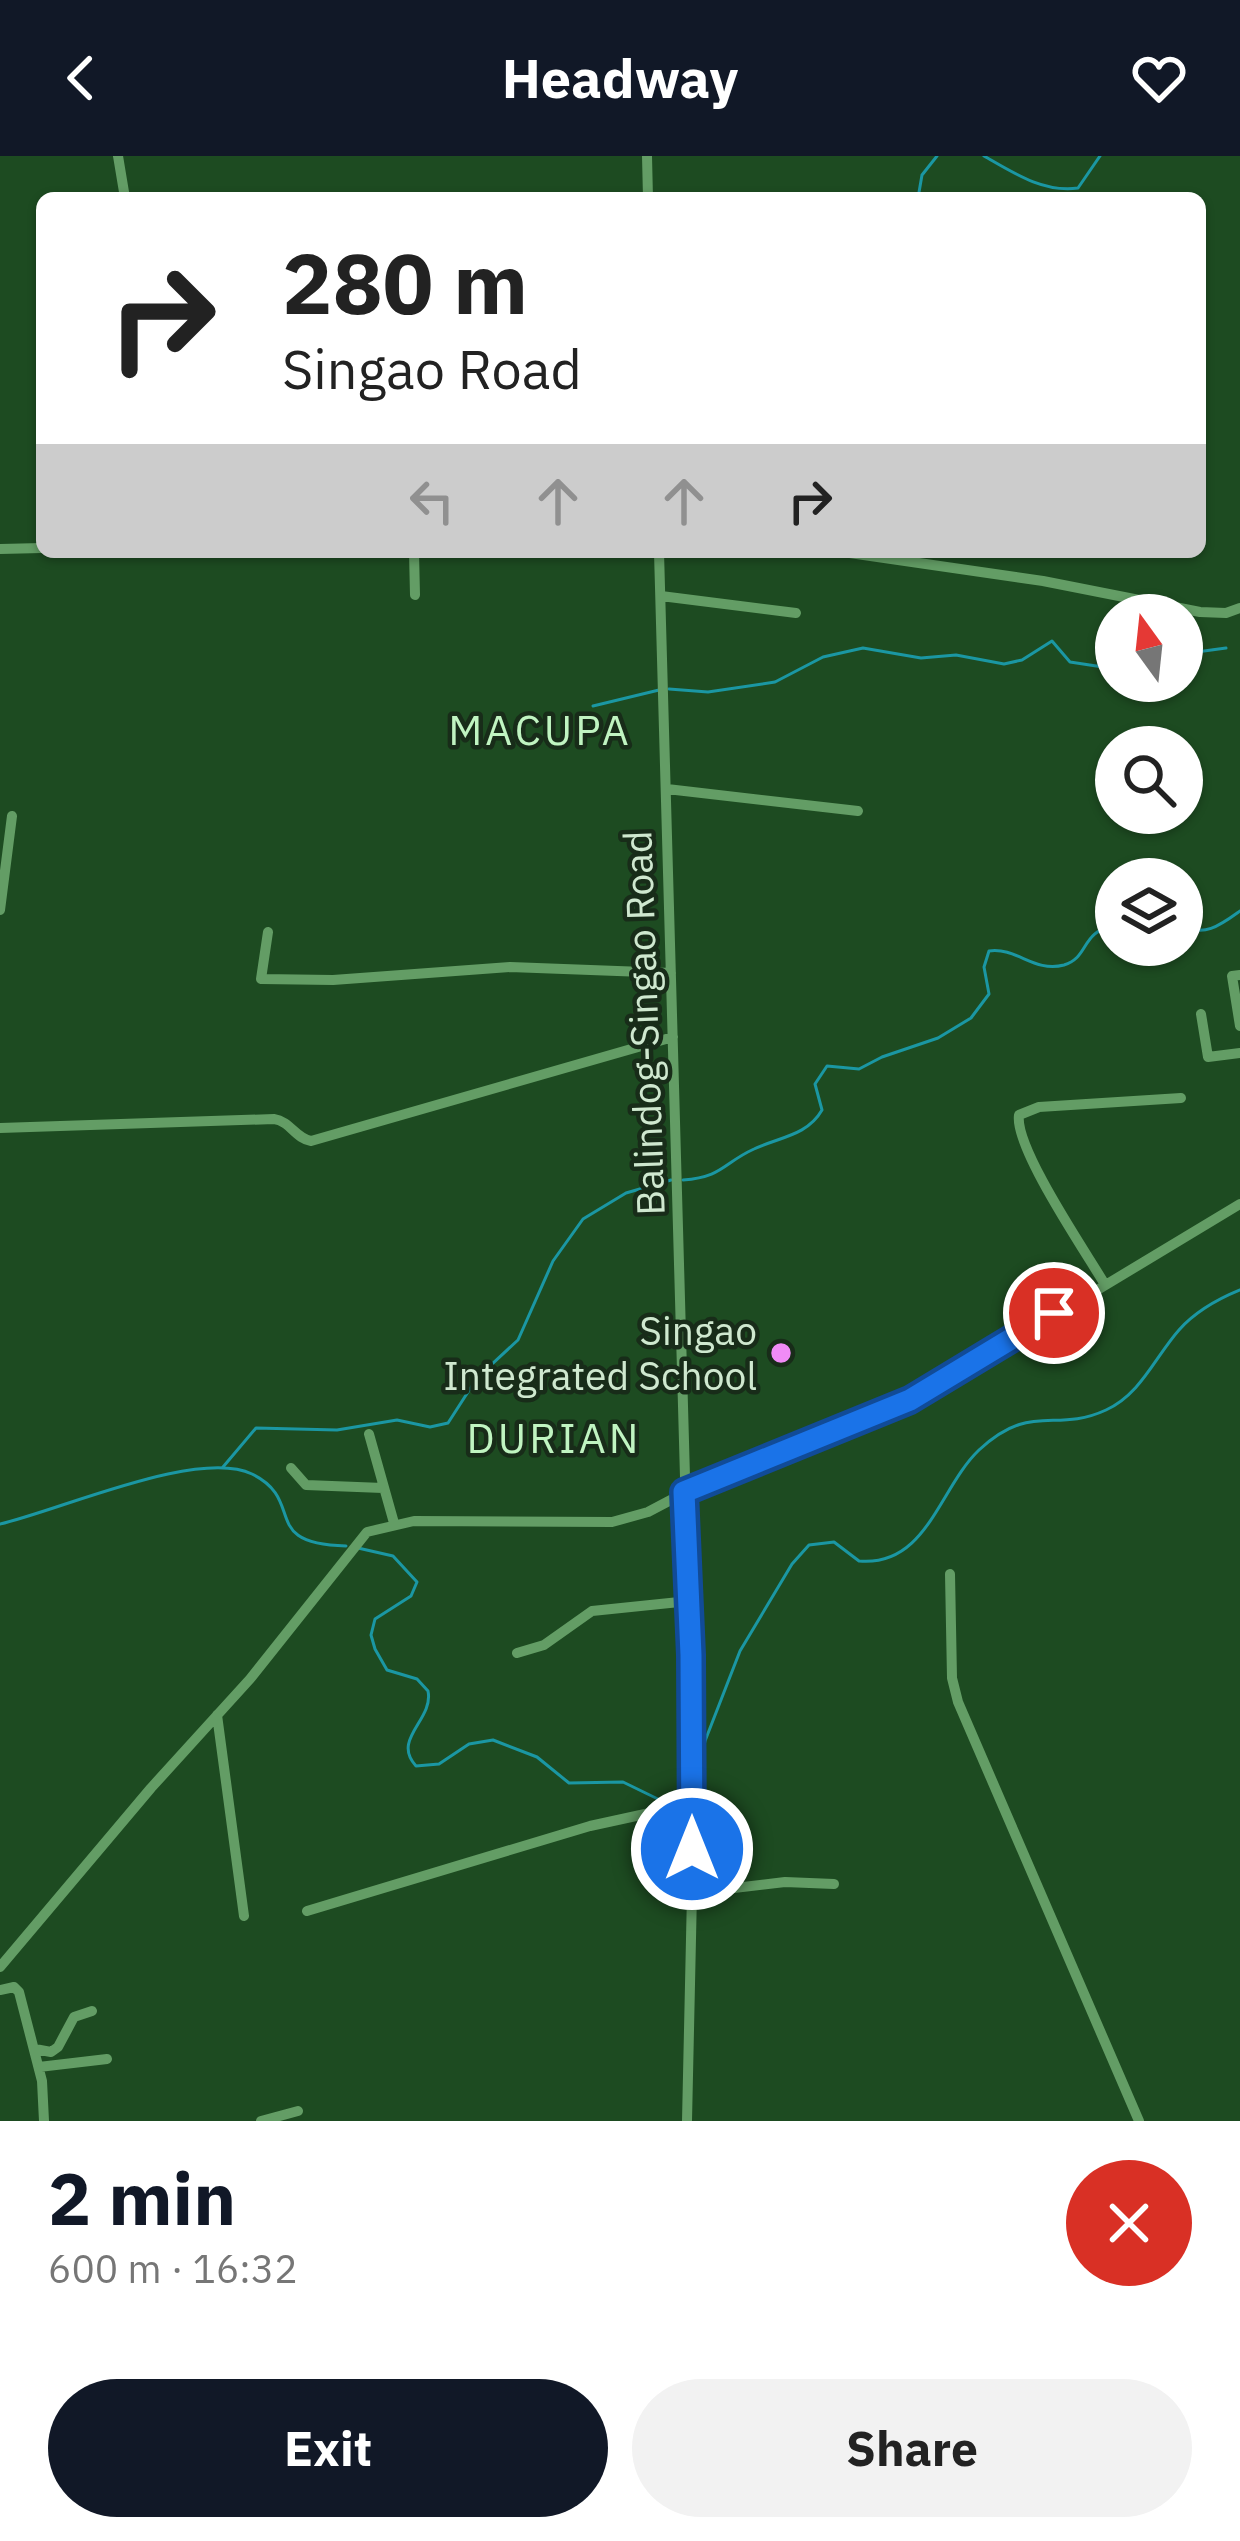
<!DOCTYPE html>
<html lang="en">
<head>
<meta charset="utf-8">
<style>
  body { margin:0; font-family:"IBM Plex Sans",sans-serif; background:#f2f2f2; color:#222; height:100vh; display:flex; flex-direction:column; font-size:45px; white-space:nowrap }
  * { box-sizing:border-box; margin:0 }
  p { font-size:39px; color:#767676 }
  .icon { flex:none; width:66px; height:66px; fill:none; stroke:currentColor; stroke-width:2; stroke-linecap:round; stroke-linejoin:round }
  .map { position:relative; height:1965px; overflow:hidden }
  .sheet { display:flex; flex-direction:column; background:#fff; flex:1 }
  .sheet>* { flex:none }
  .banner { position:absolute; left:36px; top:36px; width:1170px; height:366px; border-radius:18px; box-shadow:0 3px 9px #0004; background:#fff; color:#222; overflow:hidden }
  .needle { width:78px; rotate:345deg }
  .buttons { position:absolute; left:1095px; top:438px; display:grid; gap:24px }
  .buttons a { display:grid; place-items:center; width:108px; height:108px; border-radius:50%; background:#fff; box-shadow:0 3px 9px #0004; font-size:60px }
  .pin { position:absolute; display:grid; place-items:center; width:102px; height:102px; color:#fff; margin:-51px; border:6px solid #fff; border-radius:50%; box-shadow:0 3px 12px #0007 }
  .me { position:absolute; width:132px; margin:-66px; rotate:0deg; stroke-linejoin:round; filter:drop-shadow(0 0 9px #0008) }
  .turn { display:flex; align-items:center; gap:42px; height:252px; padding:0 48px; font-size:54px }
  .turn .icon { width:156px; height:156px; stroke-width:2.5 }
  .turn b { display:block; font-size:84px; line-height:102px }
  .lanes { display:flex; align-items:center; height:114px; padding:0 48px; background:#0003; justify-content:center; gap:60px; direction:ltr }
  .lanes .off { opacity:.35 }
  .round { display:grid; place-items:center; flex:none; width:126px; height:126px; border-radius:63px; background:#f2f2f2 }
  .head { display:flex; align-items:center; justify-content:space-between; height:204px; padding:0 48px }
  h1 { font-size:72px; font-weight:800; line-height:90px; color:#111827 }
  .action { display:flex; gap:24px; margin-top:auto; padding:24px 48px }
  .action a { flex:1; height:138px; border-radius:72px; background:#111827; color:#fff; font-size:48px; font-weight:800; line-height:138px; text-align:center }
  .action a+a { background:#f2f2f2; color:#222 }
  header { display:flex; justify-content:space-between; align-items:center; height:156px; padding:0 48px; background:#111827; color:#fff; font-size:54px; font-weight:800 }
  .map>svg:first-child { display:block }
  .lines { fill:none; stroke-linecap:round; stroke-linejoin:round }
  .stream { stroke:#1b97a3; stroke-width:3 }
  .minor { stroke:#639d65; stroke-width:10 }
  .route-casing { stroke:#114b97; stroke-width:30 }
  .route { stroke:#1a73e8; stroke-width:21 }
  .poi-dot { fill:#f08bf6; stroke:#182c19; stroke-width:4.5 }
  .labels { text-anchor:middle; stroke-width:9; stroke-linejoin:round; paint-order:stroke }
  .street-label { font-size:39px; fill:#cfe8cf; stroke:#182c19 }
  .poi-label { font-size:39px; fill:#cfe8cf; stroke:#182c19; text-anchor:end }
  .neighbourhood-label { font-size:42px; letter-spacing:3px; fill:#c0f4c1; stroke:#182c19 }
</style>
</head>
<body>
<header><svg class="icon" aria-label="back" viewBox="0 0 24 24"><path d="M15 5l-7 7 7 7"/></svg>Headway<svg class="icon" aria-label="heart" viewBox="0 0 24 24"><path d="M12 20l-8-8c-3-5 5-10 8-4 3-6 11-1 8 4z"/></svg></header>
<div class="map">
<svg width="1240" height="1965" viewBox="0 0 1240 1965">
  <rect width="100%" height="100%" fill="#1d4b21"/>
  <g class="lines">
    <path class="stream" d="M984,0C1012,16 1043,37 1078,32L1100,0
      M918,42L922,19L937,0
      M1182,498L1226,492
      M669,533L708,536L775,526L823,501L863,492L921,502L956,499L1004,508L1022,504L1052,485L1070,506L1116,513
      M593,550L659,534
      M1182,768C1203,783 1222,768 1240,755
      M683,1024C723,1021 723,1007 754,993C779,981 807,980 822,954L815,928L827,910L859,913L882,901L938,882L971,862L989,838L984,811L989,795C1017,791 1034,817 1064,809C1090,801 1079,777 1116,768
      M223,1311L256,1272L337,1274L397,1264L430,1271L448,1267L477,1222L518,1184L553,1105L583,1063L626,1037L671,1024
      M0,1368C61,1354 198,1292 252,1318C307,1345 258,1388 346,1390
      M358,1392L393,1400L417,1426L411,1440L375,1463L371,1479L375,1493L387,1514L417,1523L428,1535C434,1564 391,1583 416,1610L439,1608L469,1588L493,1584L537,1601L569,1627L623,1626L662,1645L685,1638
      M696,1628L705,1585L740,1495L792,1408L809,1389L834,1386L859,1405C927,1411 939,1332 979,1294C1032,1245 1054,1278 1106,1254C1141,1238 1155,1201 1179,1174C1195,1156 1218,1143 1240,1134"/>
    <path class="minor" d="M118,0L125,42
      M647,0L648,42
      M0,393L42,392
      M414,396L415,439
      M659,396L690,1499L692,1737L687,1965
      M843,396L1043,425L1200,456L1226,457L1240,452
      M661,440L796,457
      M667,633L858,655
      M0,754L12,660
      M268,776L261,823L333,824L510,811L671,817
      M1240,819L1232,820L1240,870
      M1201,858L1208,901L1240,897
      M0,972L274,963C290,965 296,983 311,985L673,881
      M1104,1127C1085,1095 1014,991 1019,959L1039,951L1181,942
      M369,1278L394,1367
      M291,1312L306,1329L383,1332
      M950,1418L952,1522L958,1546L1139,1965
      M517,1497L544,1489L592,1455L689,1445
      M217,1559L244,1760
      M692,1737L785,1726L834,1728
      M307,1755L590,1670L691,1648
      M0,1811L151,1632L250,1523L367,1376L414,1365L612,1366L648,1356L684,1337L933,1233L1240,1048
      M0,1834L14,1831L19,1836L42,1925L44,1965
      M35,1893L51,1896L58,1891L74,1861L92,1855
      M39,1911L107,1903
      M261,1965L298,1955"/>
  </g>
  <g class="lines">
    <g class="route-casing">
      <path id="route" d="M692,1693L691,1499L684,1336L910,1244L1054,1157"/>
    </g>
    <use href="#route" class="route"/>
  </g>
  <circle class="poi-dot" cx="781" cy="1197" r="12"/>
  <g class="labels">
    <g class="street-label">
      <text transform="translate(644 867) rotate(-92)" y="14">Balindog-Singao Road</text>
    </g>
    <g class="poi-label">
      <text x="757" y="1189">Singao<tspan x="757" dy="45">Integrated School</tspan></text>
    </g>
    <g class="neighbourhood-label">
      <text x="540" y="589">MACUPA</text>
      <text x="554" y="1297">DURIAN</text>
    </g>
  </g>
</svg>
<div class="buttons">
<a><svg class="needle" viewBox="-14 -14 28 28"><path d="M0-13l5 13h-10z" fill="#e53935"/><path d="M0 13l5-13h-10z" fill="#767676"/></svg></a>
<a><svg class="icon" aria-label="search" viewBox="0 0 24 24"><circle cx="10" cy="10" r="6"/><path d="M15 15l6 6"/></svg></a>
<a><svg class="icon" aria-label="layers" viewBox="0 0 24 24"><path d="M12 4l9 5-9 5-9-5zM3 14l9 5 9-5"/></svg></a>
</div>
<div class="pin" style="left:1054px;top:1157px;background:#d93025"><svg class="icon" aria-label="arrive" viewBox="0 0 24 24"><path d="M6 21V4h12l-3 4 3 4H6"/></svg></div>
<svg class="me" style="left:692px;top:1693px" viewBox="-20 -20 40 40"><circle r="17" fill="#1a73e8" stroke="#fff" stroke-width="3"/><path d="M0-11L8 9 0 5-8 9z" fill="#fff"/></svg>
<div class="banner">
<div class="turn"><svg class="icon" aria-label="right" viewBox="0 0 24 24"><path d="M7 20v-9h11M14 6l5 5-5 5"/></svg><div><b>280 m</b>Singao Road</div></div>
<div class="lanes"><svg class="icon off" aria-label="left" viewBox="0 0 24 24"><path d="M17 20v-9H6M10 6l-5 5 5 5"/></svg><svg class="icon off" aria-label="ahead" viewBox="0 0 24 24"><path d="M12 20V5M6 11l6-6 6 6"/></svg><svg class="icon off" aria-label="ahead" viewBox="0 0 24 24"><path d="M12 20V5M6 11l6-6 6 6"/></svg><svg class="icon" aria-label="right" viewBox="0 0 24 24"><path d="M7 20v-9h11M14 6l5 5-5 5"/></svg></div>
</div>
</div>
<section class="sheet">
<div class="head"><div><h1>2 min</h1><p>600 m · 16:32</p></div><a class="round" style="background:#d93025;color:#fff"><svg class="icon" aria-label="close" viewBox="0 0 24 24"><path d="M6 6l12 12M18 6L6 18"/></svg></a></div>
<div class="action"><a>Exit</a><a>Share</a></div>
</section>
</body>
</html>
